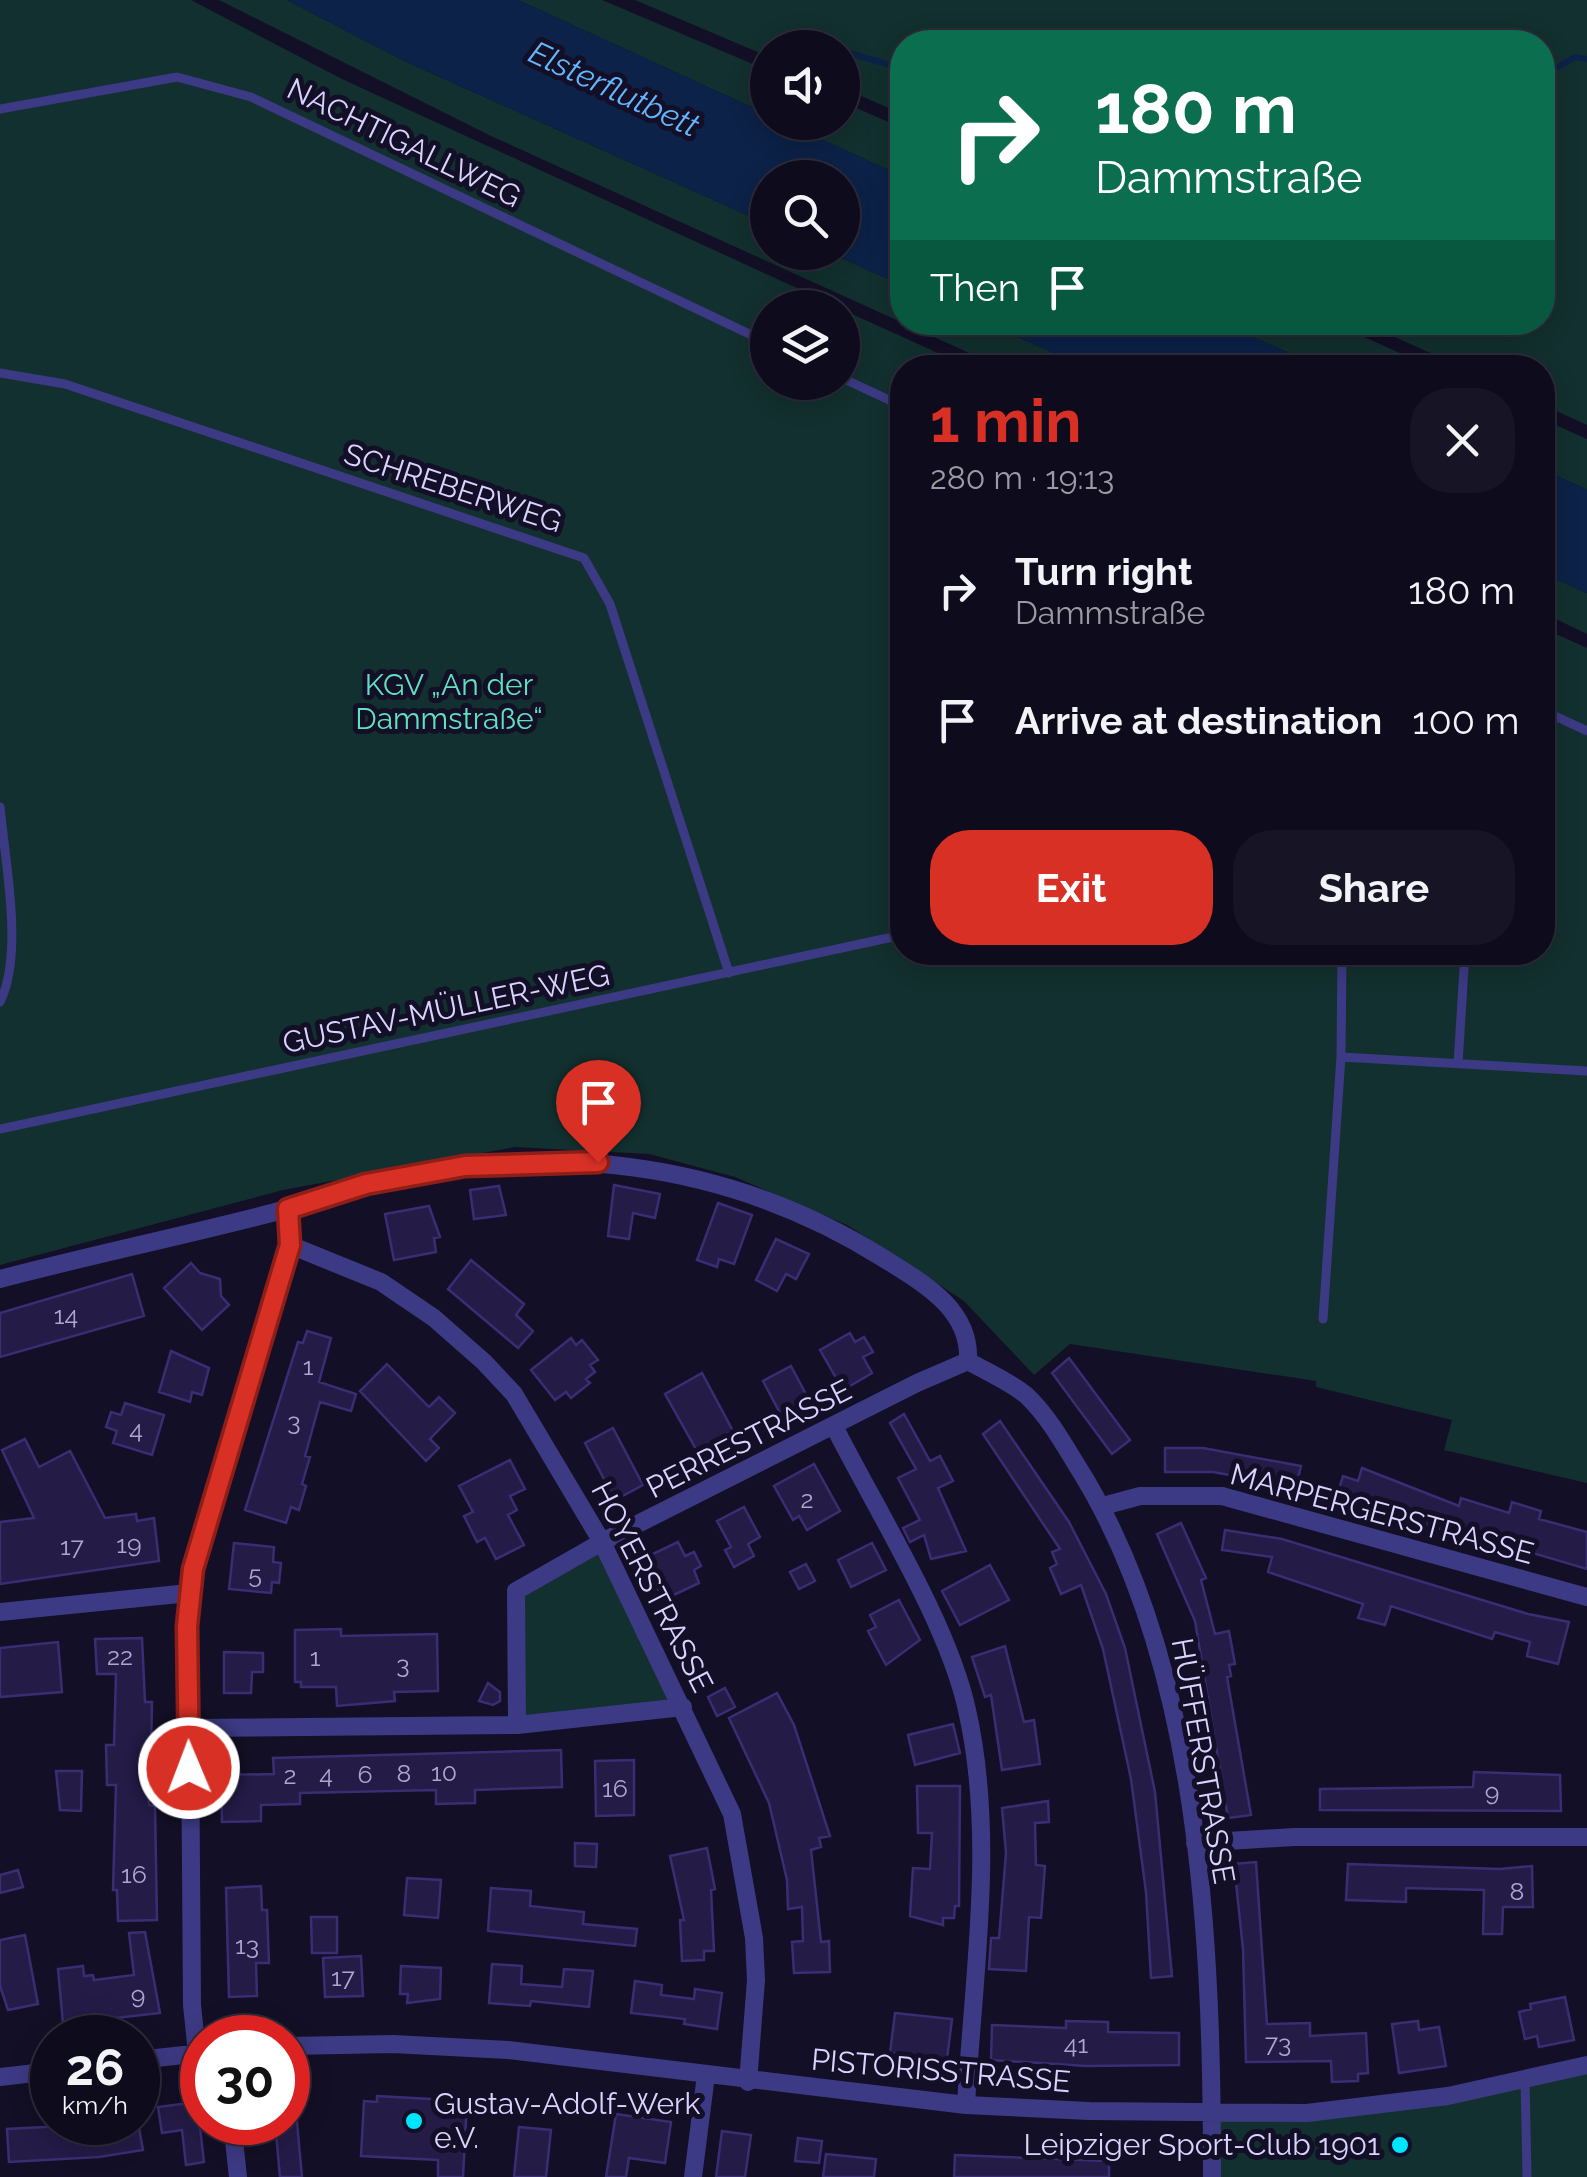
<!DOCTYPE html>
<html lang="en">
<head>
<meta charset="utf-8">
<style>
  body { margin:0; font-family:Raleway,sans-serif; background:#171425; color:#f1f3f6; height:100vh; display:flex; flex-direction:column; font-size:38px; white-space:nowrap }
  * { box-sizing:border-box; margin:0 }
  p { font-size:32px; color:#9b9ba3 }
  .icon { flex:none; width:55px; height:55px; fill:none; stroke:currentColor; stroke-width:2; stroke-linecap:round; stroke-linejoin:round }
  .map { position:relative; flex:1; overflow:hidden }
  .drawer { position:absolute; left:890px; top:355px; width:665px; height:610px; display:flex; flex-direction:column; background:#0e0b1c; border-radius:40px; box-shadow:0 5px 25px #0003,0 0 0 2px #2e2b3b }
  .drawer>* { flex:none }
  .hud { position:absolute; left:890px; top:30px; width:665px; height:305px; border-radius:40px; box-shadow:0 5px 25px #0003,0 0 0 2px #2e2b3b; background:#0b6e4f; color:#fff; overflow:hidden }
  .fabs { position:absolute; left:750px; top:30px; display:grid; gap:20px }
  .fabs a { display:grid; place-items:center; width:110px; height:110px; border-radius:50%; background:#0e0b1c; box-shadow:0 5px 25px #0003,0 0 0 2px #2e2b3b; font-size:50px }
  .speed { position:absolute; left:30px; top:2015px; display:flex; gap:20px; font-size:50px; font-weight:700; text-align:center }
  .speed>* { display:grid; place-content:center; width:130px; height:130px; border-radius:50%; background:#0e0b1c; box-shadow:0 5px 25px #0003,0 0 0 2px #2e2b3b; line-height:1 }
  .speed small { font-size:25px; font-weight:400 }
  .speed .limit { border:15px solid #d22; background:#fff; color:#111 }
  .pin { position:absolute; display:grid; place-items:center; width:85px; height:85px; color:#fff; margin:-102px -42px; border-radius:50% 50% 50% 0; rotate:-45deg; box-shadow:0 0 10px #0007 }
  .pin .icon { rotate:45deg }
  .me { position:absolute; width:110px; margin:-55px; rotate:359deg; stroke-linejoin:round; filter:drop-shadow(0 0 8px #0008) }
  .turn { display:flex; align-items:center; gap:35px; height:210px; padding:0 40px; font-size:45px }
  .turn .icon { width:130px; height:130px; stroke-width:2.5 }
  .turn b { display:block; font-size:70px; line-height:85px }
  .then { display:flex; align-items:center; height:95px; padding:0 40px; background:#0003; gap:20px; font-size:38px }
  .round { display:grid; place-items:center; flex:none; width:105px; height:105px; border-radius:40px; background:#171425 }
  .head { display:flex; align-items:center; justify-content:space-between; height:170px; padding:0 40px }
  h1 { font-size:60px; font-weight:700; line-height:75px; color:#d93025 }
  .primary-button { display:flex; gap:20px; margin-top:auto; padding:20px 40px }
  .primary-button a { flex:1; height:115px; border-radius:40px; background:#d93025; color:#fff; font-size:40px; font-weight:700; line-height:115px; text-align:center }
  .primary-button a+a { background:#171425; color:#f1f3f6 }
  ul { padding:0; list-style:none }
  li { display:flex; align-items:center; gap:30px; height:130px; padding:0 40px }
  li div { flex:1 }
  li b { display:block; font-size:38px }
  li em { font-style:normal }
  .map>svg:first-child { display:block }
  .green { fill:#12302f }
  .water { fill:#0c2248 }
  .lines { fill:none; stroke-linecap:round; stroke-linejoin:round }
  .stream { stroke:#0c2248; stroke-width:6 }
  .building { fill:#241b47; stroke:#3b2d73; stroke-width:2.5 }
  .lane { stroke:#3d3a85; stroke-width:9 }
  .street { stroke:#3d3a85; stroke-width:18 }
  .route-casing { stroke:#8d1f18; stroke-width:25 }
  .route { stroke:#d93025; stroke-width:18 }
  .poi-dot { fill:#00e5ff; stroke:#130f26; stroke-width:4 }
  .labels { text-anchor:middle; stroke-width:10; stroke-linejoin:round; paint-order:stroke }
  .number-label { font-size:25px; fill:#aca6d1 }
  .street-label { font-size:30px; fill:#d9d4ff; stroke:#130f26 }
  .park-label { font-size:30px; fill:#5fe0c0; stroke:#130f26 }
  .poi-label { font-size:30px; fill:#d9d4ff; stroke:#130f26; text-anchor:start }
  .water-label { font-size:32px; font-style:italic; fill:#62b6ff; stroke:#130f26 }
</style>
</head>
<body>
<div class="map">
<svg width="1587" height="2177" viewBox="0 0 1587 2177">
  <rect width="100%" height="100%" fill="#130f26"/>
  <path class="green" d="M0,0H191L342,79L838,307L768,308V382H842L843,310L969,367L902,368V952H1542L1543,628L1587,648V1483L1444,1450L1452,1420L1316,1387V1381L1070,1344L1034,1375L964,1301L847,1225L735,1177L649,1154L515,1147L283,1190L0,1265Z
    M219,0H287L400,59L767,224L768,252L830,253L902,285V322L986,323L1086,367H1000L491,136Z
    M518,0H602L767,70V114Z
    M635,0H1587V425L1543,405L1542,368L1462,367L1363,323L1542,322V42H902V114L843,88L842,48H768L767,56Z
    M843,102L902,128V176L785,123L842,122Z
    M1222,323H1333L1431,367H1320Z
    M1542,419L1587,439V490L1543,469Z
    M1543,573L1587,593V634L1543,613Z
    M602,1542L683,1707L517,1725L516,1591Z
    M1587,2065V2177H1212V2110L1307,2113Z"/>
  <path class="water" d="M287,0H518L767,114L768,122L785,123L902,176V285L830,253L842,252V178H768L767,224L400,59Z
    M986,323H1222L1320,367H1086Z
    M1543,469L1587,490V593L1543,573Z"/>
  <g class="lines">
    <path class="stream" d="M811,42L829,48
      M842,51L894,66L902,74
      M1542,76L1575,57L1587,59"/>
  </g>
  <path class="building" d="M614,1185L660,1194L655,1218L633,1213L629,1239L608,1236Z
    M499,1186L506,1215L474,1219L470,1190Z
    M718,1203L752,1215L734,1264L719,1259L717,1267L697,1260Z
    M429,1206L440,1237L434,1238L436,1252L394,1260L385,1214Z
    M776,1239L809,1254L796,1279L786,1274L777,1291L756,1280Z
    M471,1260L524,1304L516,1315L533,1331L518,1348L448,1289Z
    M191,1263L200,1273L220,1279L221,1296L229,1305L202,1330L164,1288Z
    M132,1274L144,1316L0,1357V1313Z
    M307,1331L331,1338L319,1382L356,1394L351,1411L320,1402L305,1456L310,1457L302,1484L306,1486L299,1510L291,1507L286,1523L245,1510L298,1342L303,1343Z
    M850,1333L855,1342L864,1337L873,1352L863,1357L872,1373L843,1390L820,1350Z
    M571,1338L576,1345L582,1340L598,1360L590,1365L595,1372L586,1379L590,1383L571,1398L566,1392L555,1400L531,1370Z
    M171,1351L209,1368L202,1395L192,1392L190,1402L159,1392Z
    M1069,1358L1130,1440L1112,1454L1052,1373Z
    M387,1364L429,1407L439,1397L455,1413L430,1439L439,1448L426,1461L360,1391Z
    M791,1366L809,1400L781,1415L763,1381Z
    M702,1373L733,1431L721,1437L725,1444L710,1452L707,1446L697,1451L665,1394Z
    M125,1403L164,1415L152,1455L113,1443L117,1431L106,1427L111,1412L121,1415Z
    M904,1414L930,1461L940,1456L953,1481L938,1488L966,1551L931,1559L924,1535L910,1542L903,1528L920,1520L898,1478L916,1469L890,1423Z
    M1000,1421L1069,1522L1106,1594L1125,1648L1155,1792L1172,1976L1151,1978L1146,1892L1131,1779L1103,1649L1081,1585L1061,1594L1050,1568L1057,1564L1052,1552L1060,1549L983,1434Z
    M613,1428L643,1485L615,1500L585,1443Z
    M25,1439L39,1467L70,1451L105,1518L136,1514L137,1521L154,1518L159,1561L0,1584V1522L34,1518L2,1450Z
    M1165,1448H1203L1301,1466L1296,1487L1213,1472H1165Z
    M510,1460L525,1489L510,1496L517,1510L508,1515L524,1545L496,1559L485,1538L477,1542L464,1516L473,1512L459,1486Z
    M814,1464L840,1511L807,1530L799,1516L793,1520L774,1486Z
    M1362,1468L1459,1506L1461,1498L1509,1513L1512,1502L1541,1511L1539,1519L1587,1532V1569L1471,1535L1470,1539L1337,1495L1343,1476L1358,1481Z
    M744,1507L760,1537L748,1544L754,1556L734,1567L725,1550L731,1547L717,1521Z
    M1181,1523L1206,1578L1201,1580L1215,1634L1229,1631L1235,1664L1229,1665L1231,1676L1227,1677L1251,1815L1228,1818L1195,1621L1157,1534Z
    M1225,1530L1282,1539L1528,1614L1569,1622L1558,1664L1527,1656L1530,1642L1495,1632L1492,1639L1391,1606L1385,1625L1358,1618L1363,1604L1268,1572L1272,1557L1222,1550Z
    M678,1542L685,1556L694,1552L701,1566L694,1570L699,1583L663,1600L644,1558Z
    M234,1543L274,1547L273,1562L281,1563L279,1583L272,1582L271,1593L229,1589Z
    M872,1543L886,1570L851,1587L838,1560Z
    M806,1564L815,1581L799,1589L790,1572Z
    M990,1565L1009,1600L960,1625L942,1591Z
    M899,1600L920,1640L886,1665L868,1631L876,1627L870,1615Z
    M341,1629V1636L437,1634L438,1691L394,1692L395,1701L337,1706L336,1687H301V1682H295V1630Z
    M142,1638L145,1702H152L151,1755H178V1770L148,1771L149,1805L155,1806L157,1920L118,1921L117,1890H113L116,1785H107L106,1745H114L116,1674H97L95,1639Z
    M58,1642L62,1692L0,1697V1648Z
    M1005,1646L1024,1722L1034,1720L1040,1764L1002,1770L991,1695L985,1697L972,1657Z
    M224,1652L263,1653V1672H252L251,1693H224Z
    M488,1683L500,1692V1701L493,1705L479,1701Z
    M725,1688L735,1707L717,1716L708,1697Z
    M777,1693L794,1725L830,1836L819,1838L821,1847L811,1850L821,1942L829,1941L830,1972L794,1973L792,1942L803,1941L802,1907L788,1909L787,1880L769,1803L729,1718Z
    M953,1724L960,1753L915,1765L908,1735Z
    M561,1750L562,1787L475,1790V1803L436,1804V1790L300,1793V1804L261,1805V1821L222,1822L221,1775L274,1774L273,1758Z
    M634,1760V1815L596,1816L595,1761Z
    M56,1771H82L81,1811L60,1810Z
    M1474,1772L1560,1775L1561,1811L1320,1810V1789L1473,1787Z
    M917,1786H960L959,1906H955L954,1918H943V1925L910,1916L913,1868L930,1869L932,1833H918Z
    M1048,1801L1049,1822L1035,1823L1036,1865L1045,1866L1041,1918L1029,1917L1026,1971L989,1969L991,1938H999L1006,1853L1002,1808Z
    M575,1843L597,1844L596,1867L575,1866Z
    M707,1848L715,1889L711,1890L714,1951H704V1960L682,1961L680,1920H684L670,1856Z
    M1256,1862L1267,2024L1310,2023V2036L1366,2033L1368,2073L1358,2074V2081L1332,2082L1331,2061L1246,2062L1243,1949L1234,1864Z
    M1348,1864L1500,1869L1532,1866L1533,1907H1503L1502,1934H1483L1484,1890L1406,1888V1902L1346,1900Z
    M18,1870L23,1887L0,1893V1875Z
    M407,1878L441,1880L438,1918L404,1915Z
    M261,1886L262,1910H267L269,1963H256L257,1996L229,1997L226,1888Z
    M491,1888L531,1891L530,1906L584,1912L583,1924L637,1929L635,1946L488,1931Z
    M311,1917H337V1953H312Z
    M145,1932L160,2013L63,2024L58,1969L83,1966L84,1976L93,1975L94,1980L134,1975L129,1933Z
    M25,1935L38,2004L8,2010L0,1986V1940Z
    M361,1956L363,1996L325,1997L323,1958Z
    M492,1964L522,1966L521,1984L562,1987L564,1969L593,1971L589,2007L531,2001L530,2006L489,2003Z
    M401,1966L441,1968L440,1999L407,2003L408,1994H400Z
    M635,1981L662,1985L661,1995L694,1999L695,1989L722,1993L717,2029L684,2024L685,2019L631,2013Z
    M1565,1997L1574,2040L1539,2047L1537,2036L1525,2039L1519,2012L1531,2009L1530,2004Z
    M895,2013L952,2019L947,2059L890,2053Z
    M1066,2021L1108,2022V2032L1179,2033V2065L1086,2066L991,2060L992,2025L1066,2028Z
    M1418,2021L1419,2030L1439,2027L1446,2066L1399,2073L1392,2024Z
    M377,2096L467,2101L463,2177H438V2160L361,2156L364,2101L377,2102Z
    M197,2102L204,2162L186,2165L182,2130L162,2133L158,2107Z
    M616,2114L671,2122L665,2163L629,2158L626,2177H606Z
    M138,2122L143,2150L99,2157L9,2162L7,2129Z
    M275,2122H297L302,2177H280Z
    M519,2127L551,2130L546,2177H514Z
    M722,2131L751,2135L745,2177H716Z
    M798,2138L822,2141L819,2163L795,2161Z
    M826,2154L876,2159L874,2177H823Z
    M955,2155L1109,2161V2177H954Z"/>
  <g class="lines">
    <path class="lane" d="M0,109L177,77L251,97L768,343
      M0,373L65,384L584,558L610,604L729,973
      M842,378L902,406
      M1542,710L1587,731
      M0,807C5,861 24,954 0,1002
      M1341,1057L1587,1071
      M1458,1064L1465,952
      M0,1129L902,935
      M1323,1319L1341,1057L1342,952
      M1525,2079L1527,2177"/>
    <path class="street" d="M290,1245L381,1282L434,1318L484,1362L514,1394L602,1542L732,1814L754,1938L756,1980L748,2082
      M0,1279C95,1254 192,1234 287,1209C314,1202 339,1191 366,1184C546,1140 725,1159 883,1258C923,1283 971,1309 968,1361
      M968,1361C987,1372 1011,1382 1027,1396C1047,1415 1062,1441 1076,1464C1202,1662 1212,1948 1212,2177
      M835,1428C877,1511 948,1623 967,1710C996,1838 973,1976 966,2105
      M1103,1506L1140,1496H1222L1587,1597
      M0,1612L189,1593
      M517,1725L516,1591L602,1542L917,1383L968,1361
      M188,1728L517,1725L683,1707
      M1195,1843L1294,1837H1587
      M288,2046L393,2044L508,2050L966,2105L1089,2111L1307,2113L1448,2096L1587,2065
      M197,2053L192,2005L189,1593L290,1245L288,1209
      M138,2060L202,2053
      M0,2077L52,2071
      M232,2122L238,2177
      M693,2177L706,2075"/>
  </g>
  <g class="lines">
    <g class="route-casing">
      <path id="route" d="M189,1768L187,1626L193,1569L290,1245L288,1209L366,1184L465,1166L598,1162"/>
    </g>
    <use href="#route" class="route"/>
  </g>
  <g class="poi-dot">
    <circle cx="414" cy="2121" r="10"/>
    <circle cx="1400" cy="2145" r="10"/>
  </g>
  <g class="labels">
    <g class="number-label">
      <text x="66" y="1324">14</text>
      <text x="308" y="1375">1</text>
      <text x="294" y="1430">3</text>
      <text x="136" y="1438">4</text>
      <text x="807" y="1508">2</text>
      <text x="129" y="1553">19</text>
      <text x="72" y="1555">17</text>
      <text x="255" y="1583">5</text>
      <text x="120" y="1665">22</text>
      <text x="315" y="1666">1</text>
      <text x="403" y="1673">3</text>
      <text x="444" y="1781">10</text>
      <text x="404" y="1782">8</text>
      <text x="326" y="1783">4</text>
      <text x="365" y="1783">6</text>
      <text x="290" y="1784">2</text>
      <text x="615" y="1797">16</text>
      <text x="1492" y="1801">9</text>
      <text x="134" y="1883">16</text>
      <text x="1517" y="1900">8</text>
      <text x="247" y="1954">13</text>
      <text x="343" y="1986">17</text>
      <text x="138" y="2004">9</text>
      <text x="1278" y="2052">73</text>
      <text x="1076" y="2053">41</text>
    </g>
    <g class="street-label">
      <text transform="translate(404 143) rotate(26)" y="10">NACHTIGALLWEG</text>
      <text transform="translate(453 488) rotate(18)" y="10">SCHREBERWEG</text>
      <text transform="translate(446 1009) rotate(-12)" y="10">GUSTAV-MÜLLER-WEG</text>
      <text transform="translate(749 1439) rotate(-27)" y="10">PERRESTRASSE</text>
      <text transform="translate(1382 1514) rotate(15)" y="10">MARPERGERSTRASSE</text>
      <text transform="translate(652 1587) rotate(63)" y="10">HOYERSTRASSE</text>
      <text transform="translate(1203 1761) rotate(80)" y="10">HÜFFERSTRASSE</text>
      <text transform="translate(941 2071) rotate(5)" y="10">PISTORISSTRASSE</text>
    </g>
    <g class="park-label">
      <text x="449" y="695">KGV „An der<tspan x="449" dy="34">Dammstraße“</tspan></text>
    </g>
    <g class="poi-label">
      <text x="434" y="2114">Gustav-Adolf-Werk<tspan x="434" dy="34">e.V.</tspan></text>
      <text x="1380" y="2155" text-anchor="end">Leipziger Sport-Club 1901</text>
    </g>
    <g class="water-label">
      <text transform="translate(614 89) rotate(25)" y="11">Elsterflutbett</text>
    </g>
  </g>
</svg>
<div class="fabs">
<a><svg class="icon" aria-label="sound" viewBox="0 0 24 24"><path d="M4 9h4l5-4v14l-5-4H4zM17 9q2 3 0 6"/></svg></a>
<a><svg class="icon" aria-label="search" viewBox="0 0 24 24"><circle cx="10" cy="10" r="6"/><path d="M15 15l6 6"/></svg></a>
<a><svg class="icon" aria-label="layers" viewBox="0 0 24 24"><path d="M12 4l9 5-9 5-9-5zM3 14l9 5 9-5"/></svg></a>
</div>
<div class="speed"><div>26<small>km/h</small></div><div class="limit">30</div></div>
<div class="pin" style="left:598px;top:1162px;background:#d93025"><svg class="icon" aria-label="arrive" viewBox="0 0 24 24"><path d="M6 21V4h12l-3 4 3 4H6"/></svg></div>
<svg class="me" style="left:189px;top:1768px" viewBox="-20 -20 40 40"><circle r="17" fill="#d93025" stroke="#fff" stroke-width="3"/><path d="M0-11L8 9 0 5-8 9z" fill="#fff"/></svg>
<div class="hud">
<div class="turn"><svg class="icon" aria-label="right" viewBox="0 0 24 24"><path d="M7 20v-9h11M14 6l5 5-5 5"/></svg><div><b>180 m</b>Dammstraße</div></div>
<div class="then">Then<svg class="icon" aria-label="arrive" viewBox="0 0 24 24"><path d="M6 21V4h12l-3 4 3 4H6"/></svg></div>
</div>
<section class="drawer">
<div class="head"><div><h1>1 min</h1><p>280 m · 19:13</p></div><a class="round"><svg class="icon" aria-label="close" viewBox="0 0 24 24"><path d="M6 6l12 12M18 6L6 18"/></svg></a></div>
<ul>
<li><svg class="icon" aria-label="right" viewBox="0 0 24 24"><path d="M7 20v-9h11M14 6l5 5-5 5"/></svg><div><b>Turn right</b><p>Dammstraße</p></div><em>180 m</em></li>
<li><svg class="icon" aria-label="arrive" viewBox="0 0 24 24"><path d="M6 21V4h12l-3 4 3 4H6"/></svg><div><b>Arrive at destination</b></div><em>100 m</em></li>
</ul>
<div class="primary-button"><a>Exit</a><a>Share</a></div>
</section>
</div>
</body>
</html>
